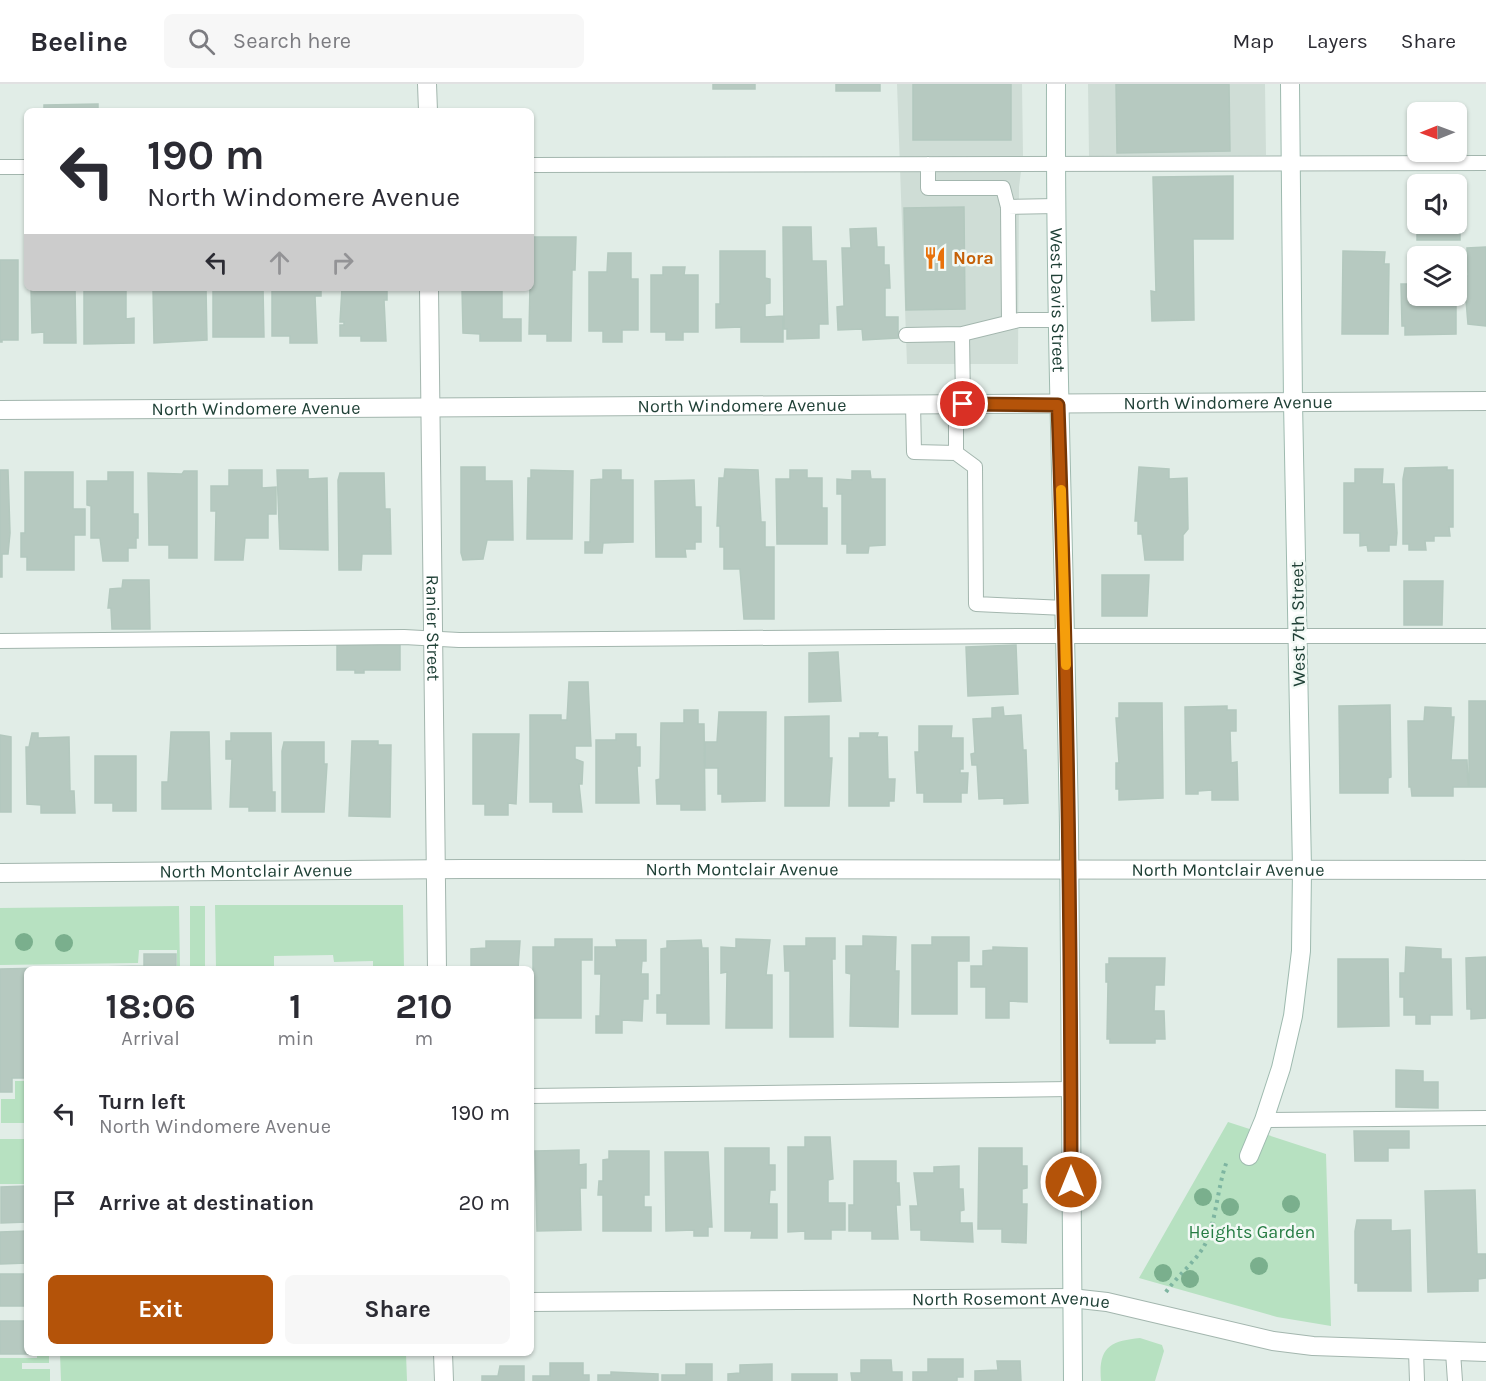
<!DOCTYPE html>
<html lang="en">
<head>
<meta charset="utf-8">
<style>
  body { margin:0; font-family:Karla,sans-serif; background:#f7f7f7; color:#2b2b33; height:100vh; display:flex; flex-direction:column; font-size:22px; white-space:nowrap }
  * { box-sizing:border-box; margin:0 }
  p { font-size:20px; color:#7c7c81 }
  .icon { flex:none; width:33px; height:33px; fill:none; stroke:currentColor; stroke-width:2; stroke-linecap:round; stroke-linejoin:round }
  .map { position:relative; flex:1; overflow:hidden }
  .sheet { position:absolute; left:24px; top:882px; width:510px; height:390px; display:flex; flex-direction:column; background:#fff; border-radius:9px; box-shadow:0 2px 4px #0004 }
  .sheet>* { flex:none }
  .hud { position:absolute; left:24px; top:24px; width:510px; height:183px; border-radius:9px; box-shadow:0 2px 4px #0004; background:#fff; color:#2b2b33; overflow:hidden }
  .needle { width:39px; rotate:269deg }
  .fabs { position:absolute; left:1407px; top:18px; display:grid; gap:12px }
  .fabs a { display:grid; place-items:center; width:60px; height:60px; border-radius:9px; background:#fff; box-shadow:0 2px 4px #0004; font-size:30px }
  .pin { position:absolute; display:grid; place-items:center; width:51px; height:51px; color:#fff; margin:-26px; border:3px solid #fff; border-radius:50%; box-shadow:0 2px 6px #0007 }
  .me { position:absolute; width:66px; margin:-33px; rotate:0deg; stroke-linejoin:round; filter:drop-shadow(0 0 4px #0008) }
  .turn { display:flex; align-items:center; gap:21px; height:126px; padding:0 24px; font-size:27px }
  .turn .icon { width:78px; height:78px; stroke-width:2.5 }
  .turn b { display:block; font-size:42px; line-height:51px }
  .lanes { display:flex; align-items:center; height:57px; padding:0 24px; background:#0003; justify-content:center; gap:30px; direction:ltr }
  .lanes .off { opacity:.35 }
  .eta { display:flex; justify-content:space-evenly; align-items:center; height:102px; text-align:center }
  .eta b { font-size:36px; font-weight:700; line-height:42px }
  .cta { display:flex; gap:12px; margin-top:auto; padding:12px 24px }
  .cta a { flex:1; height:69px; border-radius:9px; background:#b45309; color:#fff; font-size:24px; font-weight:700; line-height:69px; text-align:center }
  .cta a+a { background:#f7f7f7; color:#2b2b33 }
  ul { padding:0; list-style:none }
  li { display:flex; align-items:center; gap:18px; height:90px; padding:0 24px }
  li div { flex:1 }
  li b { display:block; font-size:22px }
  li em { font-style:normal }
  header { display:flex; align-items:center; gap:36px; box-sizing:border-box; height:84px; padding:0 30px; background:#fff; border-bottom:2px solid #e1e1e2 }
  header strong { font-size:28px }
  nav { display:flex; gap:33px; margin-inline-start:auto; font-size:21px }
  .search { width:420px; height:54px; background:#f7f7f7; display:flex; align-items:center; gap:15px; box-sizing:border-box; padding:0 21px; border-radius:9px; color:#7c7c81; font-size:22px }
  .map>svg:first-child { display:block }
  .built { fill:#cfddd6 }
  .green { fill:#b7e1c1 }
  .building { fill:#b6c9c0; stroke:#b3c8be; stroke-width:1.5; fill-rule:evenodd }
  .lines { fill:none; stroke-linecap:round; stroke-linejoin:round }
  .lane-casing { stroke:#a3b6ae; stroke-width:16 }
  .street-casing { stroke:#a3b6ae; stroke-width:20 }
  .secondary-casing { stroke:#9ebaaf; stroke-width:20 }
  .path { stroke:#7eb5a1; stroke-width:4; stroke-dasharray:3 4.5; stroke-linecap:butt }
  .lane { stroke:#fff; stroke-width:14 }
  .street { stroke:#fff; stroke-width:18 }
  .secondary { stroke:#fff; stroke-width:18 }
  .tree { fill:#7aaf8d }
  .route-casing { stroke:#753606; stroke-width:15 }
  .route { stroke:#b45309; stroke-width:10 }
  .slow { stroke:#f59e0b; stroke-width:10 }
  .labels { text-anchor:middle; stroke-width:5; stroke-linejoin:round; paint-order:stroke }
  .food-label { font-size:18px; font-weight:bold; fill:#c56008; stroke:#f2f9f5; text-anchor:start }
  .street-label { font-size:18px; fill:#1f4036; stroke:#f2f9f5 }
  .park-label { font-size:18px; fill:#257c43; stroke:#f2f9f5 }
</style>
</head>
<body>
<header>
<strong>Beeline</strong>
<div class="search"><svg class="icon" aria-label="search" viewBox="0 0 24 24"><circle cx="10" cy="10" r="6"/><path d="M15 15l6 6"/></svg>Search here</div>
<nav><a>Map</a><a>Layers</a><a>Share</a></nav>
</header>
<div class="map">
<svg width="1486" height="1297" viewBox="0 0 1486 1297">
  <rect width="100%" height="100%" fill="#e1ede7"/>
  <path class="built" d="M897,0H1022L1023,72L1019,103L1018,280H907Z
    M1088,0H1265L1266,71L1089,72Z"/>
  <path class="green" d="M215,821H403L404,885H373V877L334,878L333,871L274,872V885H216Z
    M179,822L180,885H177V866H139L138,879L0,881V824Z
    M190,822H205V885H190Z
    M15,997H27V1039H1V1015H15Z
    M1228,1038L1326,1070L1331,1242L1277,1233L1139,1194Z
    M0,1055H27V1100H0Z
    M1140,1254L1162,1261L1164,1267L1155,1297H1101C1098,1263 1110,1257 1140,1254Z
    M37,1269H49V1279H22V1285H50V1297H0V1274H37Z
    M60,1269H406L407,1297H61Z"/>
  <path class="building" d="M713,0H755V5H713Z
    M836,0H880V7H836Z
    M913,0H1011V56H913Z
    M1116,0H1229L1230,67L1117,69Z
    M98,20V27H44V21Z
    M1233,92V155H1193L1194,236L1152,237L1151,207L1156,208L1153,93Z
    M1417,97H1460V156H1417ZM1418,100H1456V140H1418Z
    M964,123L965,225L906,226L904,124Z
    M783,143H811L812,177H826L828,240H819V254L787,255V245H784Z
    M876,144L877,163H884V181H889L890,204H885V233H898V254L863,256L862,245L838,246L837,223L844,222L842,164H851L850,145Z
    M531,153H576L575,186H572L571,257H547V250H529Z
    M1486,163V242L1468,240L1464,192H1468L1467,164Z
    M720,167H765V194L770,195V219L765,220V233L783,232V258H741V243L716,244V220H720Z
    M1343,167L1385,168L1384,180H1389L1388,250H1342Z
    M608,169H631V195H638V246H622V258H603V247H589V188H607Z
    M0,176H18V256H2V258H0Z
    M663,183H685L684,191H698V248H683V256H666V248H651V191H663Z
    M1413,185H1418V212H1446L1447,220H1456V250L1405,251V242H1402L1401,200H1414Z
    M31,204H75L76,259H44V248L32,249Z
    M84,204H126V235L134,234V259L84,260Z
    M153,204H206L207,256L154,259Z
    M213,204H263L264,253H213Z
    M272,204H321V212H315L317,259H290V252H272Z
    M342,204H387V216H384L386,257H361V252H340V241H344V238H340Z
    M462,204H502V235H521V257H480V250L463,249Z
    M461,383H485V397H512L513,456H487L483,475L463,476L461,469Z
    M1139,383L1169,385V395L1187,394L1188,445L1183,451V476H1145L1142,450H1138V437H1135Z
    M1447,383V386H1453V443H1449L1450,452H1434V457H1425L1426,466H1409V460H1403V395L1405,384Z
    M725,385L758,386L761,438H765V463H774V535H744L740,485H724V463H720V442H717L719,394H724Z
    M1355,385H1383L1382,400H1394L1397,449L1396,461H1389V467H1368L1367,461L1360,462V449H1344V399H1355Z
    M0,386H8L10,449L8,470H2V493H0Z
    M229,386H262V404L276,403V430H268V454H245L243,476H215L216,427H211V402H229Z
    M277,386H308V395L327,394L328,466L280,465Z
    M531,386L573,387L572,455H527L528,394H531Z
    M603,386H621V396H633V458L603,459L602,469H585V458H590L591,396L603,395Z
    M790,386H807V394H822V424H827V460H777L776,395H790Z
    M184,387H197V474H169V461H149L148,389L182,390Z
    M852,387H870L871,395H885V461L869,462L868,469H847V460H842V410H837V395L852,396Z
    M25,388H73V425H85V451H74V486H27V473H21V449H25Z
    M108,388H133V430H138V454H136V464H128V477H103L100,454H91V422L87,421V397H108Z
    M340,389H384L385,425H390L391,470H362L361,486H339L338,396Z
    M694,396L695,423H701V458H695V465H685L686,473H656L655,397Z
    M1102,491H1149L1147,532H1102Z
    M123,496H149L150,545H112L111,524H108L110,505L122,504Z
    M1404,497H1443L1442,541H1404Z
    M337,559L400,560V586H364V589H355V586H337Z
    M1016,561L1018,610L968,612L966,563Z
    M838,568L841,617L809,618V569Z
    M569,598H588L591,662H575V675L583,678L582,700H579L582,728H553V718H530V631H561V636H567Z
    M1469,617H1486V703H1469Z
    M1119,619H1162L1163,714L1119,716V705H1116V679H1119L1116,634H1119Z
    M1390,621L1391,693L1388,694V709H1340L1339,622Z
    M1227,622V626H1236V647H1230L1231,679L1237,678L1238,716H1212V706L1198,707V710H1186L1185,623Z
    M1003,623L1004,632L1021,631L1023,666H1026L1028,719L1004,720V714L979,715L977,681H972L971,670L975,669L973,635L992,634V624Z
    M1425,623L1451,624V633H1454L1451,676H1467L1468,703H1453V712H1412L1411,703H1409L1408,637H1424Z
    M684,626H698V640H704L705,726H681V720H657L656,696L660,695L661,639H684Z
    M719,628H766L765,717L722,718V710H718V684H705V658H717Z
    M829,632V674H832L829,722H785V633Z
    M919,642H952L951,654H963V685H960V689H968L967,709H961V718H924V709H917L915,668H919Z
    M171,648H209L211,725H162V698H168Z
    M32,649H38V654L69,653L70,707H74L75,729H41V721L27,720L26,663H29Z
    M231,649H271L272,708H275V727H249V723H230L232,675H226V657H231Z
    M860,649H878L877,653H887L888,695H895L894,717H889V722H849V654H860Z
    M473,650H519L516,720L508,719V731H485V720H473Z
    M616,650H636V663H640V682H637L639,719H596V656H616Z
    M0,651L11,653V728H0Z
    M352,657H378V661H391L390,733L349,732Z
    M284,658H324V680H327L324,728H282V667Z
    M95,672H136V727H113V719H95Z
    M863,852L896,853L895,887H899L898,943L850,942L851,890L846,889V862H863Z
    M932,853H969V877H957V930H912V861H932Z
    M806,854H835V875H832L833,953H790V887H785L784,862H806Z
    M555,855H592V876H581V934H533V863H555Z
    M736,855L770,856L766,891H772V944H726L727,888L721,889V863L736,864Z
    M616,856H646V877H642L641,890H648V915H643L642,937L622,936V949H596V932H600L601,890H595V863H617Z
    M701,856L702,864H708L709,940H667V929H657V911H661V865L667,864V857Z
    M486,857H520L518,885H471V865L486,864Z
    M993,863L1027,864V918L1009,917V934H986V903H971V882H983V867L993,866Z
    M1406,863L1441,865V875H1451L1452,931H1430V940H1416V931H1404V913H1400V889H1405Z
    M144,870H176V885H27V994H12V1008H0V885L144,882Z
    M1486,873V934L1471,935V925H1467L1466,874Z
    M1109,874H1165L1164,901H1155L1154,927H1164L1165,955H1155V959H1110V955H1107L1108,898H1106V880H1109Z
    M1338,875H1388L1389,942L1338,943Z
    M1396,986L1423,987V998H1438V1024L1396,1023Z
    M1354,1047H1409V1064H1388V1077H1355Z
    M805,1053H830L833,1095L828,1096V1119H845V1146H831V1155H805V1147L788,1148V1063H805Z
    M725,1064H769V1081H775V1106H770L769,1120H777V1154H751L752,1147H725Z
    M979,1064H1022V1082H1027V1104L1022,1105V1120H1027L1026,1159L1002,1158V1145H978Z
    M579,1066V1081L586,1080V1104H580L581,1146L537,1147L535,1067Z
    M609,1067H649V1111H644V1123H651V1147H603V1111H598L599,1097H603V1076L609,1075Z
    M665,1068H708L712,1143H708V1152H694V1146L666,1147Z
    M854,1077H896V1099H899L900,1121H896L898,1155H872V1147H849V1121H854Z
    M959,1082V1105H963L964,1126L960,1127V1139H972L973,1158L921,1156V1146H911L910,1122H918L914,1089H934V1083Z
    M27,1102V1138L1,1139V1103Z
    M1475,1106L1477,1170H1486V1194L1478,1195V1207L1428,1208L1425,1107Z
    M1357,1136H1391V1147L1410,1146L1411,1207H1358V1199H1355V1147Z
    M27,1147V1179L0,1180V1148Z
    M0,1190H27V1222H0Z
    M0,1237H27V1269L32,1270H0Z
    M928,1275H963V1293H957V1297H913V1288H928Z
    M861,1276H891L892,1288H902V1297H852L851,1289H861Z
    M997,1277H1020L1021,1297H975V1287L998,1286Z
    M550,1279H583V1291H589V1297H533V1292H550Z
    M686,1280H712V1297H662V1291H686Z
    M772,1280V1297H728V1290L740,1289V1281Z
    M500,1282H524V1297H482V1292H498Z
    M611,1288L658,1290V1297H598V1291H611Z
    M792,1290H837V1297H792Z"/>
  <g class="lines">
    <g class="lane-casing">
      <path id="lane" d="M928,80V104H1003L1008,123L1056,122
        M531,81L1486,79
        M0,83H27
        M1008,123L1009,238
        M962,250L963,320
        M906,251L962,250L1019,236H1058
        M956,319V369L975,383L976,520L1065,524
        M913,320L914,368L956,369
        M0,557L404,553L459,556L1032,552H1486
        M531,1012L1070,1005
        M1264,1036L1486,1034
        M1416,1267L1417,1297
        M1453,1268L1455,1297"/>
    </g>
    <g class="street-casing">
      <g id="street">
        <path d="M427,0L428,27"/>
        <path id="s1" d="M429,204L437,885"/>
        <path id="s2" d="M0,326L1486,317"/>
        <path id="s3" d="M0,789L463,785L1486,786"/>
        <path id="s4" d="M531,1218L1071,1214L1107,1218L1273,1257L1313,1262L1486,1268"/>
        <path d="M443,1269L444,1297"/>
      </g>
    </g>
    <g class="secondary-casing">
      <g id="secondary">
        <path id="s5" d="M1056,0C1055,248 1065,495 1069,743C1072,928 1070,1112 1073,1297"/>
        <path d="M1249,1072L1264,1036L1281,984L1293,932L1301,867L1302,785L1293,318L1290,0"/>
      </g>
    </g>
    <path class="path" d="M1166,1208C1177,1192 1193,1180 1203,1164C1216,1142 1217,1103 1227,1077"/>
    <use href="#lane" class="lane"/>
    <use href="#street" class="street"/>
    <use href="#secondary" class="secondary"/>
  </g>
  <g class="tree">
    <circle cx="24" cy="858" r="9"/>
    <circle cx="64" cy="859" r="9"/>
    <circle cx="1203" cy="1113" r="9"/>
    <circle cx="1291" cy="1120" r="9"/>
    <circle cx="1230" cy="1123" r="9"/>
    <circle cx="1259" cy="1182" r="9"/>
    <circle cx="1163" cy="1189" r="9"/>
    <circle cx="1190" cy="1195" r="9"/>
  </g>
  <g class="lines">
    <g class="route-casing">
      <path id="route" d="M963,320L1058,321C1067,580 1071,839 1071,1098"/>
    </g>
    <use href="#route" class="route"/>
    <path class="slow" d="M1061,406L1066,581"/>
  </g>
  <defs>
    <g id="restaurant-bare" transform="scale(1.8)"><path d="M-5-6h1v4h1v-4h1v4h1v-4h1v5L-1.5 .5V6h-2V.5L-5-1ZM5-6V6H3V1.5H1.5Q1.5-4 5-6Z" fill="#e8710a" stroke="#f2f9f5" stroke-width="2.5" paint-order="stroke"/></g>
  </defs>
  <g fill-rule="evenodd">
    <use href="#restaurant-bare" x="935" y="174"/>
  </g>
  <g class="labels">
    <g class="food-label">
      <text x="953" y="180">Nora</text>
    </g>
    <g class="street-label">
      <text dy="6" stroke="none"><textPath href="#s5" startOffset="216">West Davis Street</textPath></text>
      <text dy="6" stroke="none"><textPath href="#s2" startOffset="1228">North Windomere Avenue</textPath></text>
      <text dy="6" stroke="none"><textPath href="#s2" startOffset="742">North Windomere Avenue</textPath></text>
      <text dy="6" stroke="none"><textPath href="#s2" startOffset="256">North Windomere Avenue</textPath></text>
      <text transform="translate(1298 540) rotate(-91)" y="6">West 7th Street</text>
      <text dy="6" stroke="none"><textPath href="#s1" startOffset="340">Ranier Street</textPath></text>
      <text dy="6" stroke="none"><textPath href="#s3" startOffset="1228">North Montclair Avenue</textPath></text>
      <text dy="6" stroke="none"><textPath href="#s3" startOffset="742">North Montclair Avenue</textPath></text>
      <text dy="6" stroke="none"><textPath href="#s3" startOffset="256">North Montclair Avenue</textPath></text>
      <text dy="6" stroke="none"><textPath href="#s4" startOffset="480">North Rosemont Avenue</textPath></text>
    </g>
    <g class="park-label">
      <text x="1252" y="1154">Heights Garden</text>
    </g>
  </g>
</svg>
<div class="fabs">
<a><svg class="needle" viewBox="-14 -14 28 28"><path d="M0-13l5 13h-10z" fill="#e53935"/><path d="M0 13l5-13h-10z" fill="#7c7c81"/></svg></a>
<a><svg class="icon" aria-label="sound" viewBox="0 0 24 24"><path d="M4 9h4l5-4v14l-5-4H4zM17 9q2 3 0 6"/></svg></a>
<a><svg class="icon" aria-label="layers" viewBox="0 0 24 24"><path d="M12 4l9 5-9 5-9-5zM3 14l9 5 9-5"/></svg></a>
</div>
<div class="pin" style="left:963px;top:320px;background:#d93025"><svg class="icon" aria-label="arrive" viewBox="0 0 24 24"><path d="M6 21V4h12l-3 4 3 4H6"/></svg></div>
<svg class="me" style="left:1071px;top:1098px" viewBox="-20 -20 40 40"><circle r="17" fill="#b45309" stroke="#fff" stroke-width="3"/><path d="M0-11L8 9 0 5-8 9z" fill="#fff"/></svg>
<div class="hud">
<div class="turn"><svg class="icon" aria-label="left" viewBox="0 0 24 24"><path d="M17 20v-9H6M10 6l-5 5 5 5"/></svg><div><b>190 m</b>North Windomere Avenue</div></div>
<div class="lanes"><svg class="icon" aria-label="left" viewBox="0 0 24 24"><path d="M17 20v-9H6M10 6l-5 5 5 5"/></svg><svg class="icon off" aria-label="ahead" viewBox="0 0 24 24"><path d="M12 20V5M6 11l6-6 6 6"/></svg><svg class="icon off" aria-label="right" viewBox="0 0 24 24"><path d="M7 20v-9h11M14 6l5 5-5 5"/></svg></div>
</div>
<section class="sheet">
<div class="eta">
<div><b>18:06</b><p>Arrival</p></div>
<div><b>1</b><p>min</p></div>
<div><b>210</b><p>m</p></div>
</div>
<ul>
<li><svg class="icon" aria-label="left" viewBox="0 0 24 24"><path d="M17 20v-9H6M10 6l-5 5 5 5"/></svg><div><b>Turn left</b><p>North Windomere Avenue</p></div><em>190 m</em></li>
<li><svg class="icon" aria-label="arrive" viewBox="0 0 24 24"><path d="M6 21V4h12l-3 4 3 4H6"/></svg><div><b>Arrive at destination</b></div><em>20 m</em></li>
</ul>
<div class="cta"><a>Exit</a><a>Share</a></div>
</section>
</div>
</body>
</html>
